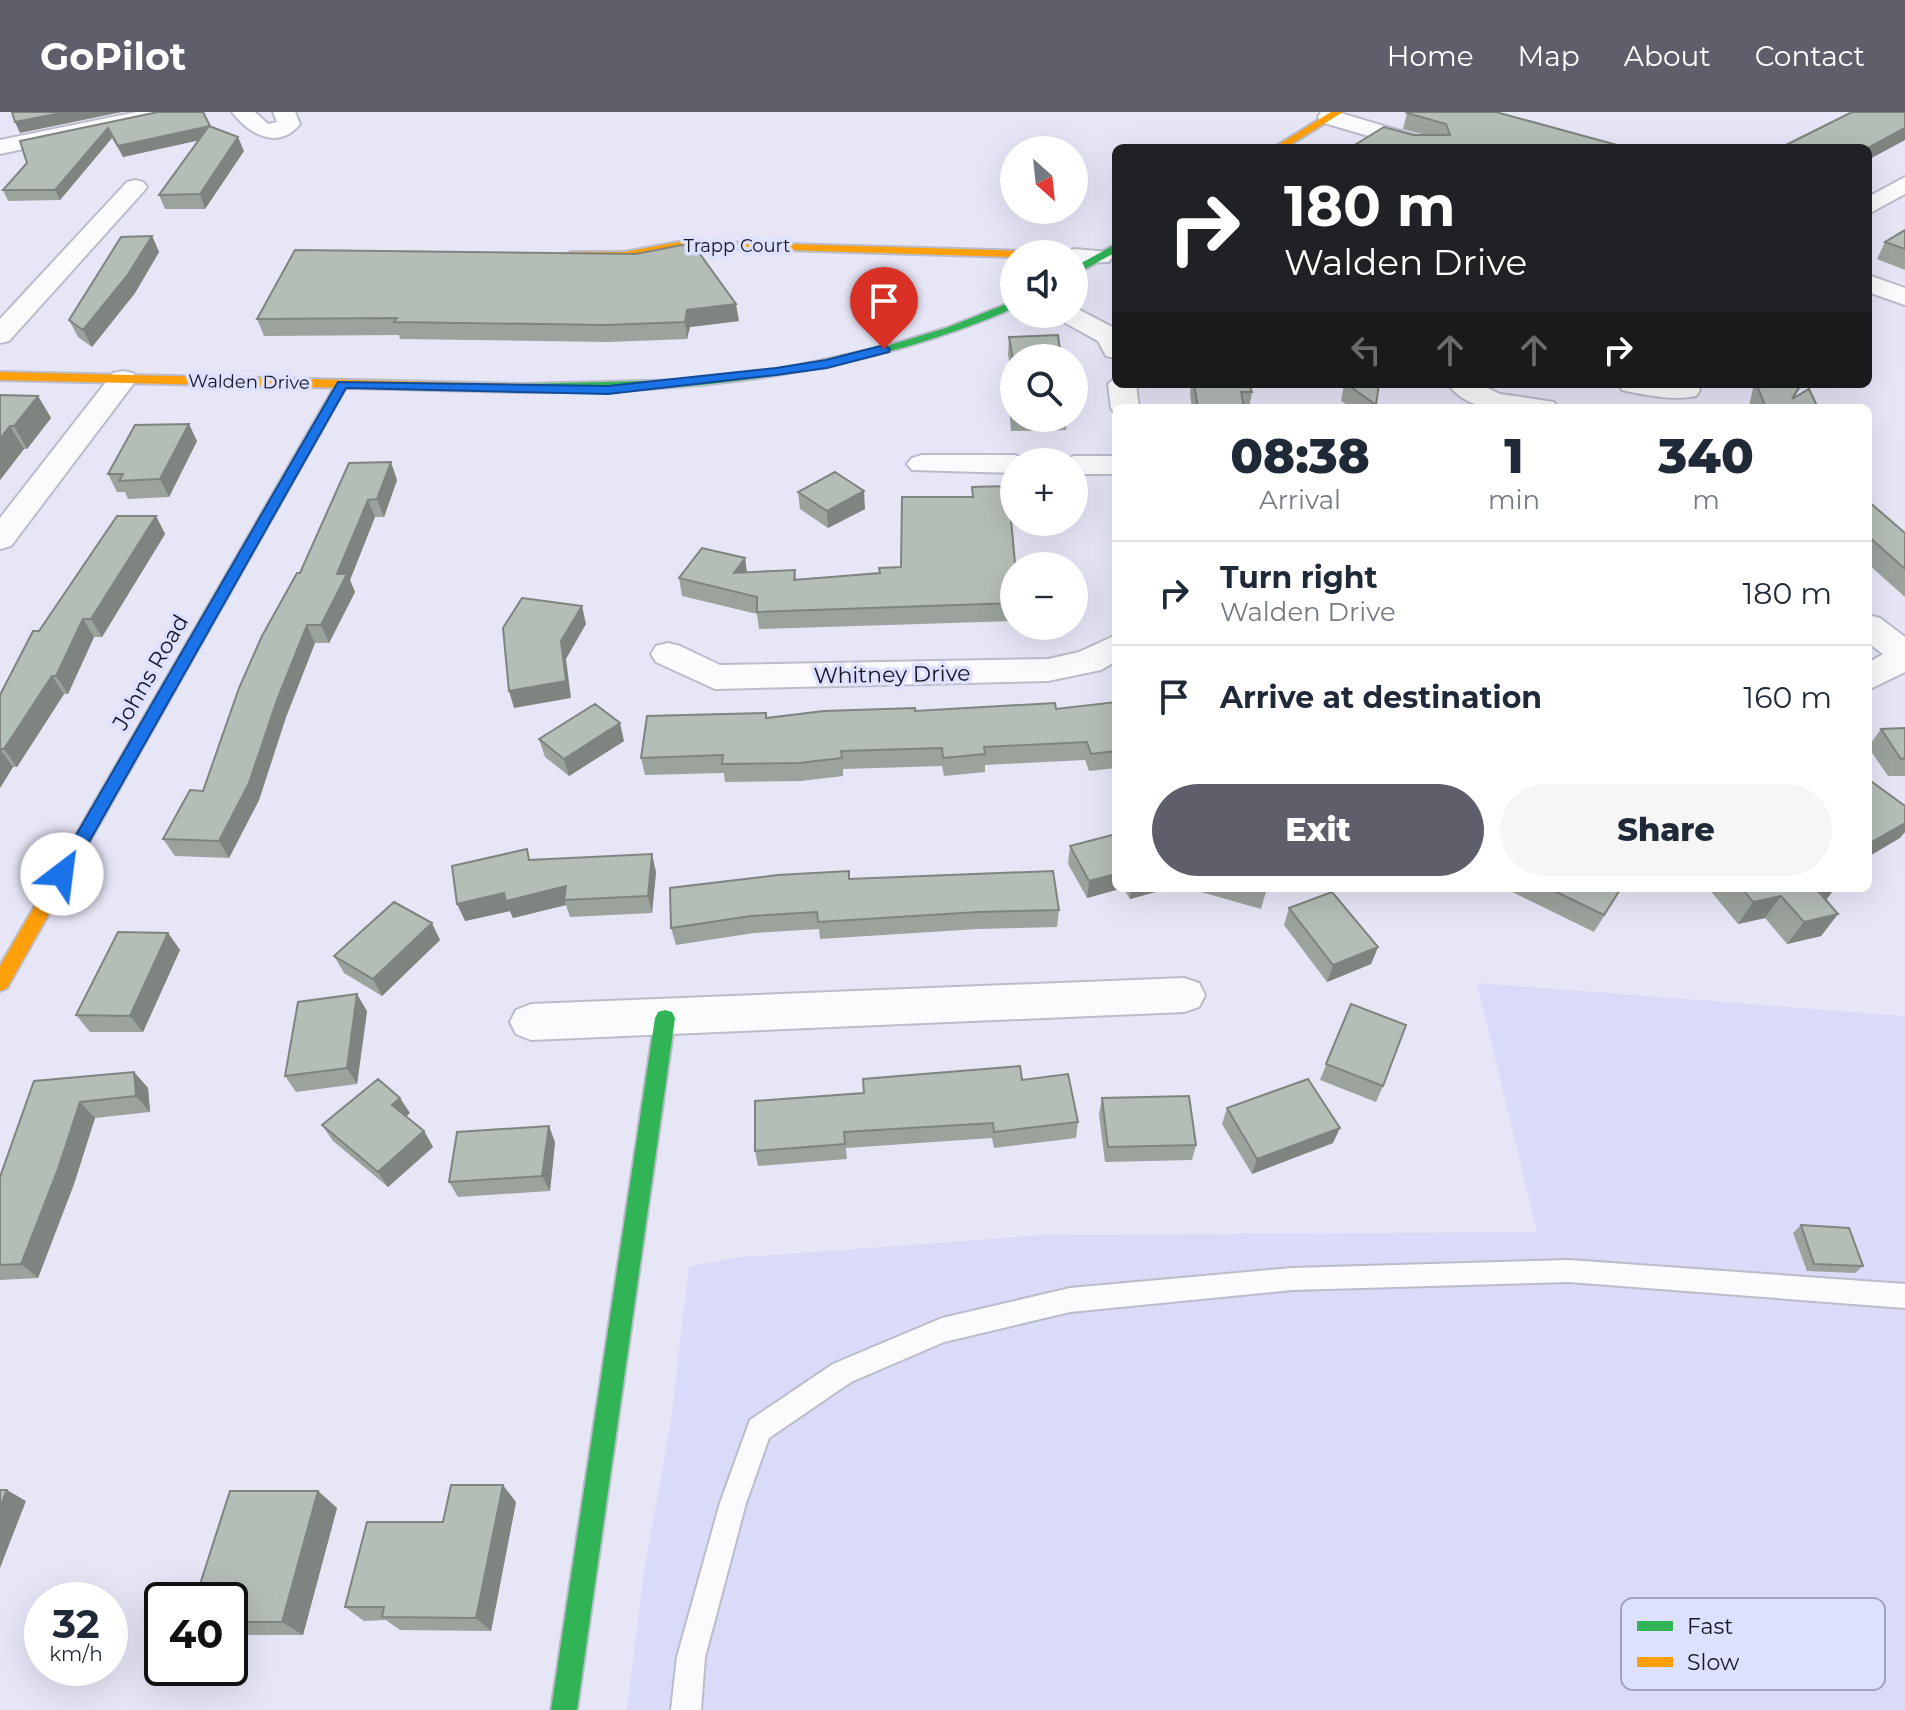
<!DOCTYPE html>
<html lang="en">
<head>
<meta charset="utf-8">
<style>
  body { margin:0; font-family:Montserrat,sans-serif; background:#f6f6f7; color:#1f2937; height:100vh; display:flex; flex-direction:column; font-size:30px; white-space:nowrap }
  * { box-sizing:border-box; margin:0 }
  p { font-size:26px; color:#747a83 }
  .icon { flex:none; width:44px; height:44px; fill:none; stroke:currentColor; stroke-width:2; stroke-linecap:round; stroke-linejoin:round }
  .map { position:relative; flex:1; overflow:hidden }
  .side { position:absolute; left:1112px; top:292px; width:760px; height:488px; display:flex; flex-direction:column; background:#fff; border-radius:12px; box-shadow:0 8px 32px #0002 }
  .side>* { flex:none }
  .guide { position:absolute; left:1112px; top:32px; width:760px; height:244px; border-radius:12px; box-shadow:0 8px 32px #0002; background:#202124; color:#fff; overflow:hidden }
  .needle { width:52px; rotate:153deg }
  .tools { position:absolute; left:1000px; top:24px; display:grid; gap:16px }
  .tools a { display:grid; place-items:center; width:88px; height:88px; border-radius:50%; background:#fff; box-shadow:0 8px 32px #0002; font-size:40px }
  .speed { position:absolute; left:24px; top:1470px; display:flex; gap:16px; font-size:40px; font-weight:700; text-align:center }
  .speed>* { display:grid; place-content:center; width:104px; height:104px; border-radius:50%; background:#fff; box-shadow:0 8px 32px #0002; line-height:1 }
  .speed small { font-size:20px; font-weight:400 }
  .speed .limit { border:4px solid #111; border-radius:12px; background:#fff; color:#111 }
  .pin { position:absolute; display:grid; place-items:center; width:68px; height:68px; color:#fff; margin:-82px -34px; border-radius:50% 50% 50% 0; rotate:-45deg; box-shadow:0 0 8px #0007 }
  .pin .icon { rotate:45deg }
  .me { position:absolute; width:88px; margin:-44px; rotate:30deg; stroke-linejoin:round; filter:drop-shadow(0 0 6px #0008) }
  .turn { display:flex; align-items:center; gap:28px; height:168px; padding:0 40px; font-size:36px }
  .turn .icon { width:104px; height:104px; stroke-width:2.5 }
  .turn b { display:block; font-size:56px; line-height:68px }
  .lanes { display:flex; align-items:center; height:76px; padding:0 40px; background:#0003; justify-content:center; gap:40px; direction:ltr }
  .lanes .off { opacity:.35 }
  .eta { display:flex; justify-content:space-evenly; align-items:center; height:136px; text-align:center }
  .eta b { font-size:48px; font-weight:800; line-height:56px }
  .primary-button { display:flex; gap:16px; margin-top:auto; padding:16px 40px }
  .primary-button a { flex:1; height:92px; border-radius:48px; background:#5f5f6c; color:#fff; font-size:32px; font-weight:800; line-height:92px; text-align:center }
  .primary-button a+a { background:#f6f6f7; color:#1f2937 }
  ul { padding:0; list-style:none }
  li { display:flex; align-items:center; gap:24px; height:104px; padding:0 40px; border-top:2px solid #e0e1e3 }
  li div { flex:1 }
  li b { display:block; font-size:30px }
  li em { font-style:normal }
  header { display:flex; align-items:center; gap:48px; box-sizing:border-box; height:112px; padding:0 40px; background:#5f5f6c; color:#fff }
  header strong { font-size:38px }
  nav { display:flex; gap:44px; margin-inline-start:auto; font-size:28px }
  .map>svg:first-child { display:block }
  .built { fill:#dadbf8 }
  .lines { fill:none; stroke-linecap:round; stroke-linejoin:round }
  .lane-casing { stroke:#bbbcc9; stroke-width:4 }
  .street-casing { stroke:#bbbcc9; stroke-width:4 }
  .fast-casing { stroke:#bbbcc9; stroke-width:4 }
  .slow-casing { stroke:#bbbcc9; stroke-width:4 }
  .lane { fill:#fbfbfe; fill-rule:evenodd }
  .street { fill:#fbfbfe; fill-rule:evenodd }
  .fast { fill:#30b455; fill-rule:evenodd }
  .slow { fill:#ff9f0a; fill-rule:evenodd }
  .wall { fill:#9ca39d }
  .shaded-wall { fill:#7f8480 }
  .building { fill:#b5bdb7; stroke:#7f8480; stroke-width:2 }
  .route { fill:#1a73e8; stroke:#114b97; stroke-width:2 }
  .labels { text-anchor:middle; stroke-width:7; stroke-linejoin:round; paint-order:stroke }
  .far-street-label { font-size:18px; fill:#161621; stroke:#dee0ff }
  .street-label { font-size:22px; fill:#161621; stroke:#dee0ff }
  .key { fill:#dee0ff; stroke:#a2a3bc; stroke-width:2 }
  .key-label { font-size:22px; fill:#161621 }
</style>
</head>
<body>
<header>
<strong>GoPilot</strong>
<nav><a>Home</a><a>Map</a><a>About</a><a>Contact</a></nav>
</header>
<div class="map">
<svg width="1905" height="1598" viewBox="0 0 1905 1598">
  <rect width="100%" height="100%" fill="#e6e6f7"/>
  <path class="built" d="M1477,871L1905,904V1598H627L644,1460L670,1316L689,1155L731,1146L1044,1123L1537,1120Z"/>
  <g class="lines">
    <g class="lane-casing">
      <path id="lane" d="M1569,1148L1905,1172V1196L1569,1170L1292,1178L1070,1200L944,1230L851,1270L769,1326L746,1391L705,1545L701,1598H671L677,1545L720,1391L750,1308L833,1252L942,1206L1070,1176L1292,1156Z"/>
    </g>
    <g class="street-casing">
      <path id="street" d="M137,0H179L168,6L0,42V28Z
        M232,0H255L268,12L277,10L273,0H295L300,12C278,39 249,22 232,0Z
        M1321,0H1337L1441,31L1444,36H1409L1321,10L1318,5Z
        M1905,65V82L1868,102V85Z
        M135,68L143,70L147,75L143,80L9,229L0,231V207L127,70Z
        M1074,137L1109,140L1112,145L1109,150L1074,151V142H1063Z
        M1868,163L1905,176V193L1868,180Z
        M1074,195L1116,217V246L1106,244L1098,229L1060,208L1056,202H1074Z
        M123,259L133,261L137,267L11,434L0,437V406L113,261Z
        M1116,265V272H1136L1139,296H1116L1115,302L1111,296L1108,272Z
        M1448,272H1479L1500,282L1554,290L1558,296C1523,296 1472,306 1448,272Z
        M1618,272H1696L1700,278L1696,284C1674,289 1644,283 1622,278Z
        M922,343H1014L1024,346L1027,350H1014V361L912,358L907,352L912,346Z
        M1074,344H1116V362H1074V350H1061Z
        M1868,503L1880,506L1905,525V560L1868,578V551L1883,542L1868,531Z
        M1116,523V549L1101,558L1048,569L715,577L656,550L651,542L656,534L668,531L680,534L720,553L1048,547L1079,540Z
        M1184,866L1199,871L1205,883L1199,895L1184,900L531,928L516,922L510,910L516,898L531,892Z"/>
    </g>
    <g class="fast-casing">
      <path id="fast" d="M1116,132V140L1074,163V155Z
        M1014,189V196C857,264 691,281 521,280L515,276L521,272L681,268L786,256L887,234L946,216Z
        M342,268L348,272L236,470L229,475L224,473L222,470L336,272Z
        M665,898L672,900L675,906L577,1598H551L655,906L658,900Z"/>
    </g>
    <g class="slow-casing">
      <path id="slow" d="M1331,0H1343L1285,36H1273Z
        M684,129L1023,139L1029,142H1014V145L684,135L624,146H571L565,143L571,140H624Z
        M0,260L521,272L527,276L521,280L0,268Z
        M229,465L236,470L7,876L0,879V854L222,470Z"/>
    </g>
    <use href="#lane" class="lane"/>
    <use href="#street" class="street"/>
    <use href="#fast" class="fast"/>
    <use href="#slow" class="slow"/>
  </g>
  <path class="wall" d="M158,0L210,14L244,39L205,97H165L159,83L198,28L123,45L112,26L60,88L8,89L3,78L27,51Z
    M1407,1L1628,36H1353V34L1413,23H1425L1403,17Z
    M1905,118V158L1877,147L1885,130Z
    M152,124L159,140L135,181L92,235L78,225L69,208Z
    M295,138L739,209L690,215L687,227L608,230L400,227L399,223L264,224L257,207Z
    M1009,225L1014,246V306H1067L1066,318L1011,319L1008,282L1009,264H1012L1008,243Z
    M1191,272H1249L1252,280L1249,296H1192L1190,282Z
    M1344,272H1379L1375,296H1352L1341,289Z
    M1754,272H1803L1795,284L1818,296H1750L1749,294Z
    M0,283L38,284L51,306L27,337H24L0,368Z
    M197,329L169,385L128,387L125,380H117L108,362Z
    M349,351L397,368L384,405H375L350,468L355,480L329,531H315L286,605L259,688L229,746L175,744L163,727L203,679Z
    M972,375L1014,454V509L759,517L757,502L682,484L679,466L745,446L747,460L795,458L796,467L880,461L901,455L972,385Z
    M798,380L865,397L828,416L800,397Z
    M1868,389L1905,421V485L1868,452Z
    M156,404L165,422L102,525H94L68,582H64L17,655H13L0,676V583L39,519Z
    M1116,590V656L1089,659L1085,648L985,653V660L944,664L942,654L843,657V664L801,669L725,670L724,661L645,663L641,646L767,606L915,599L1056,597Z
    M1905,616V664H1888L1868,635L1881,617Z
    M539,627L624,629L569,664L545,645Z
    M1070,734L1116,776H1159V779L1130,787L1123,776L1087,786L1068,752Z
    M531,748L656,760L652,801L570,805L566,793L513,806L510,799L465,809Z
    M849,767L1059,798L1057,815L978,817L820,827L819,817L754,821L676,833L671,816Z
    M1187,776H1267L1261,797Z
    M1504,776H1622L1594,820Z
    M1708,776H1835L1826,788L1838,802L1821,824L1787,832L1765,806L1738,812Z
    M1289,796L1378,835L1371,852L1327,870L1284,813Z
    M168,821L180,838L143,920H90L76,903Z
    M440,828L382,884L344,861L334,844Z
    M1351,892L1383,974L1376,990L1320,968Z
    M367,899L357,972L296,980L285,964Z
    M134,960L148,976L150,1000L95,1006L74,1072L38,1166L0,1168V1065L34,969Z
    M1022,968L1078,1010L1076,1026L994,1036L992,1026L846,1036L847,1047L758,1054L755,1039Z
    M1102,986L1196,1033L1192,1048L1105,1050L1099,1002Z
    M1227,996L1333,1031L1252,1062L1222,1012Z
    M410,1001L406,1004L424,1019L433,1035L388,1075L333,1029L322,1013Z
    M555,1030L550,1079L458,1085L449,1070Z
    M1801,1113L1863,1154L1855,1161L1807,1159L1793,1121Z
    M318,1379L337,1396L303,1523H230V1488Z
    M516,1390L491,1519L400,1518L386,1508L364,1509L345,1495L443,1410Z"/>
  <path class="shaded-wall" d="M66,0H122L20,21L15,10Z
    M210,14L214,25L123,45L118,34Z
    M108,16L112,26L60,88L55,78Z
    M1905,16V28L1868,48V36Z
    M238,25L244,39L205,97L200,82Z
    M152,124L159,140L135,181L92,235L83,218Z
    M736,192L739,209L690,215L687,227L685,210L687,198Z
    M38,284L51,306L27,337L14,314Z
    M189,312L197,329L169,385L160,367Z
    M10,314L24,337L0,368V327Z
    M391,350L397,368L384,405L377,387Z
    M864,379L865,397L828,416L827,399Z
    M368,388L375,405L350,468L355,480L329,531L321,513L337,462Z
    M156,404L165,422L102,525L91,507Z
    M745,446L747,464L734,461Z
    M582,494L586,512L566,547L571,586L514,596L509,579L561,529Z
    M83,507L94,525L68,582L56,564Z
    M307,513L315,531L286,605L259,688L229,746L219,729Z
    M52,564L64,582L17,655L4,637Z
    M620,611L624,629L569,664L564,647Z
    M0,637L13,655L0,676Z
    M1905,711V720L1900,726L1868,745V732Z
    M652,742L656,760L652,801L648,784Z
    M1116,762V776H1123L1087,786L1089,769Z
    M566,774L564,788L566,793L513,806L510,799L465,809L457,792L504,781Z
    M1131,776H1159V779L1130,787Z
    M1824,776H1835L1821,795L1817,778Z
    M1781,784L1765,806L1738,812L1753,790Z
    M1838,802L1821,824L1787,832L1804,810Z
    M432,811L440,828L382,884L373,867Z
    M168,821L180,838L143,920L130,904Z
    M1378,835L1371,852L1327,870L1333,853Z
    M357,882L367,899L357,972L347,956Z
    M134,960L148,976L150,1000L136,984Z
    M400,986L410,1001L401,1009L392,993Z
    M80,990L95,1006L74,1072L38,1166L21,1152Z
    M549,1014L555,1030L550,1079L542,1064Z
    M1340,1016L1333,1031L1252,1062L1257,1047Z
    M424,1019L433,1035L388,1075L378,1060Z
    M503,1373L516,1390L491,1519L476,1506Z
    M7,1378L26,1389L0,1456V1395Z
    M318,1379L337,1396L303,1523L282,1510Z"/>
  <path class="building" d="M12,0H66L15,10Z
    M158,0H203L210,14L118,34L108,16L55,78H3L27,51L20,29Z
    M1409,0H1496L1628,36H1358L1353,34L1384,15L1413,23H1450L1446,12L1407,1Z
    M1852,0H1905V16L1868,36H1780Z
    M209,14L238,25L200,82L159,83Z
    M1905,118V137L1885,130Z
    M152,124L127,164L83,218L69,208L121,125Z
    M692,131L736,192L687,198L685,210L605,213L394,210L397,206L257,207L295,138L636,142Z
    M1058,223L1061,246H1014V254L1009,225Z
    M1009,264H1014V301H1012Z
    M1194,272H1249L1252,280H1241L1244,296H1198Z
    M1347,272H1379L1376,293Z
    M1759,272H1801L1792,287L1809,277L1818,296H1766L1758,276Z
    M0,283L38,284L14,314H10L0,327Z
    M189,312L160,367L119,369L123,362H108L135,313Z
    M391,350L377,387L368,388L337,462H347L321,513H307L277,588L249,671L219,729L163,727L190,678L203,679L239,576L262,524L297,461H300L349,351Z
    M835,360L864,379L827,399L798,380Z
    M1008,374L1015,451L1057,449L1058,454H1014V491L757,500V485L679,466L702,436L745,446L734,461L795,458L794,468L880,461L879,456L901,455L902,385H973L972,375Z
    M1868,389L1905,421V457L1868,424Z
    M117,404H156L91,507H83L56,564H52L4,637H0V583L33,519H39Z
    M522,486L582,494L561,529L566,569L509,579L503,516Z
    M1116,590V639L1091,642L1087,630L984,635L985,642L943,646L942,636L841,639L842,646L799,651L722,652L723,643L641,646L647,604L766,601V606L824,599L915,596V599L1055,591L1056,597Z
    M595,592L620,611L564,647L539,627Z
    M1905,616V646L1901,647L1881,617Z
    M1868,667L1905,694V711L1868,732Z
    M1116,722V762L1089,769L1070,734Z
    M527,737L529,748L652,742L648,784L564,788L566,774L506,789L504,781L457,792L452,754Z
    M849,759V767L1053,759L1059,798L978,800L818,810L817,800L751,804L671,816L670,776L778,763Z
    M1253,776H1266L1265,779Z
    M1548,776H1621L1604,803Z
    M1742,776H1824L1817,778L1838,802L1804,810L1781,784L1753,790Z
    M1332,780L1378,835L1333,853L1289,796Z
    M394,790L432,811L373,867L334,844Z
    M118,820L168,821L130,904L76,903Z
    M357,882L347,956L285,964L298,890Z
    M1351,892L1406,913L1383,974L1326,952Z
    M1020,954L1022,968L1068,962L1078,1010L994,1020L993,1011L844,1020L845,1032L755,1039V989L864,981L863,967Z
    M134,960L136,984L80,990L58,1057L21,1152L0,1153V1065L34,969Z
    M378,967L400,986L392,993L424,1019L378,1060L322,1013Z
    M1308,967L1340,1016L1257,1047L1227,996Z
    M1189,984L1196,1033L1108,1035L1102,986Z
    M549,1014L542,1064L449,1070L457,1020Z
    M1801,1113L1849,1116L1863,1154L1814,1152Z
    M451,1373H503L476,1506L382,1505L384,1495H345L367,1410H443Z
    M0,1378H7L0,1395Z
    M230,1379H318L282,1510H230V1488H195Z"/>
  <path class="route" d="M884,233L890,237L889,240L827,256L776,263L608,282L346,276L68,767H56L53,762L56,758L338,270L608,274L776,256L826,248Z"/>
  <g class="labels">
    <g class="far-street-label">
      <text x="737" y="140">Trapp Court</text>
      <text transform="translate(249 270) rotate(1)" y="6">Walden Drive</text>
    </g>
    <g class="street-label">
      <text transform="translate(150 560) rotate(-60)" y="8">Johns Road</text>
      <text transform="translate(892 562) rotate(-1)" y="8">Whitney Drive</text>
    </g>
  </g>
  <rect x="1621" y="1486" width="264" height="92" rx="12" class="key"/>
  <rect x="1637" y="1509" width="36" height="10" fill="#30b455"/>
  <rect x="1637" y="1545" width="36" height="10" fill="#ff9f0a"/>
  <g class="key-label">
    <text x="1687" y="1522">Fast</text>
    <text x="1687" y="1558">Slow</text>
  </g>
</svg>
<div class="tools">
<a><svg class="needle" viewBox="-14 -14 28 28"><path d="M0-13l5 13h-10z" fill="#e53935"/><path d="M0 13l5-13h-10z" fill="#747a83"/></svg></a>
<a><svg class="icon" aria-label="sound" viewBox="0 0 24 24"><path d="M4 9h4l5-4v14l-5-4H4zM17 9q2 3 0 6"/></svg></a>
<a><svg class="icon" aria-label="search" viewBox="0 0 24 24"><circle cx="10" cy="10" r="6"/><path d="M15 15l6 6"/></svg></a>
<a>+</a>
<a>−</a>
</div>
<div class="speed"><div>32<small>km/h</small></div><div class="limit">40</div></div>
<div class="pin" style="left:884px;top:237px;background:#d93025"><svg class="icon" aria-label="arrive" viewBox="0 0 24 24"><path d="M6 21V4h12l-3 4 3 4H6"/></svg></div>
<svg class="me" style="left:62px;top:762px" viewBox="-20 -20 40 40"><circle r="19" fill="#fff"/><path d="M0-13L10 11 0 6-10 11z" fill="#1a73e8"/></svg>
<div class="guide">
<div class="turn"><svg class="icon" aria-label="right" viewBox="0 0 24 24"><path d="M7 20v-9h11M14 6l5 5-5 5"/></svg><div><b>180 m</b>Walden Drive</div></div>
<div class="lanes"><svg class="icon off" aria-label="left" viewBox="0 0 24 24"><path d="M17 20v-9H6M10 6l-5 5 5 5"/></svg><svg class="icon off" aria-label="ahead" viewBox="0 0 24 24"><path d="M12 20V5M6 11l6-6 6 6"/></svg><svg class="icon off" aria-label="ahead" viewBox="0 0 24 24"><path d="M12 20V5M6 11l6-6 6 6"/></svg><svg class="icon" aria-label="right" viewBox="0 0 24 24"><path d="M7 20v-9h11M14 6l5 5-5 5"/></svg></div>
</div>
<section class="side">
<div class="eta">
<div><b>08:38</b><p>Arrival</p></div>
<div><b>1</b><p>min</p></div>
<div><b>340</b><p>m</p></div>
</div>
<ul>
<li><svg class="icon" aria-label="right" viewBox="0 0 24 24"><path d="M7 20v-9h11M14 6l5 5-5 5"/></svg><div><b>Turn right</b><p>Walden Drive</p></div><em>180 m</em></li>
<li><svg class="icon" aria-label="arrive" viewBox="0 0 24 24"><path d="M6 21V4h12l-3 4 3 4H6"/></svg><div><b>Arrive at destination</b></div><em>160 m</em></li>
</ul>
<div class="primary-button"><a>Exit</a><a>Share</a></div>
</section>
</div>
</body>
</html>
